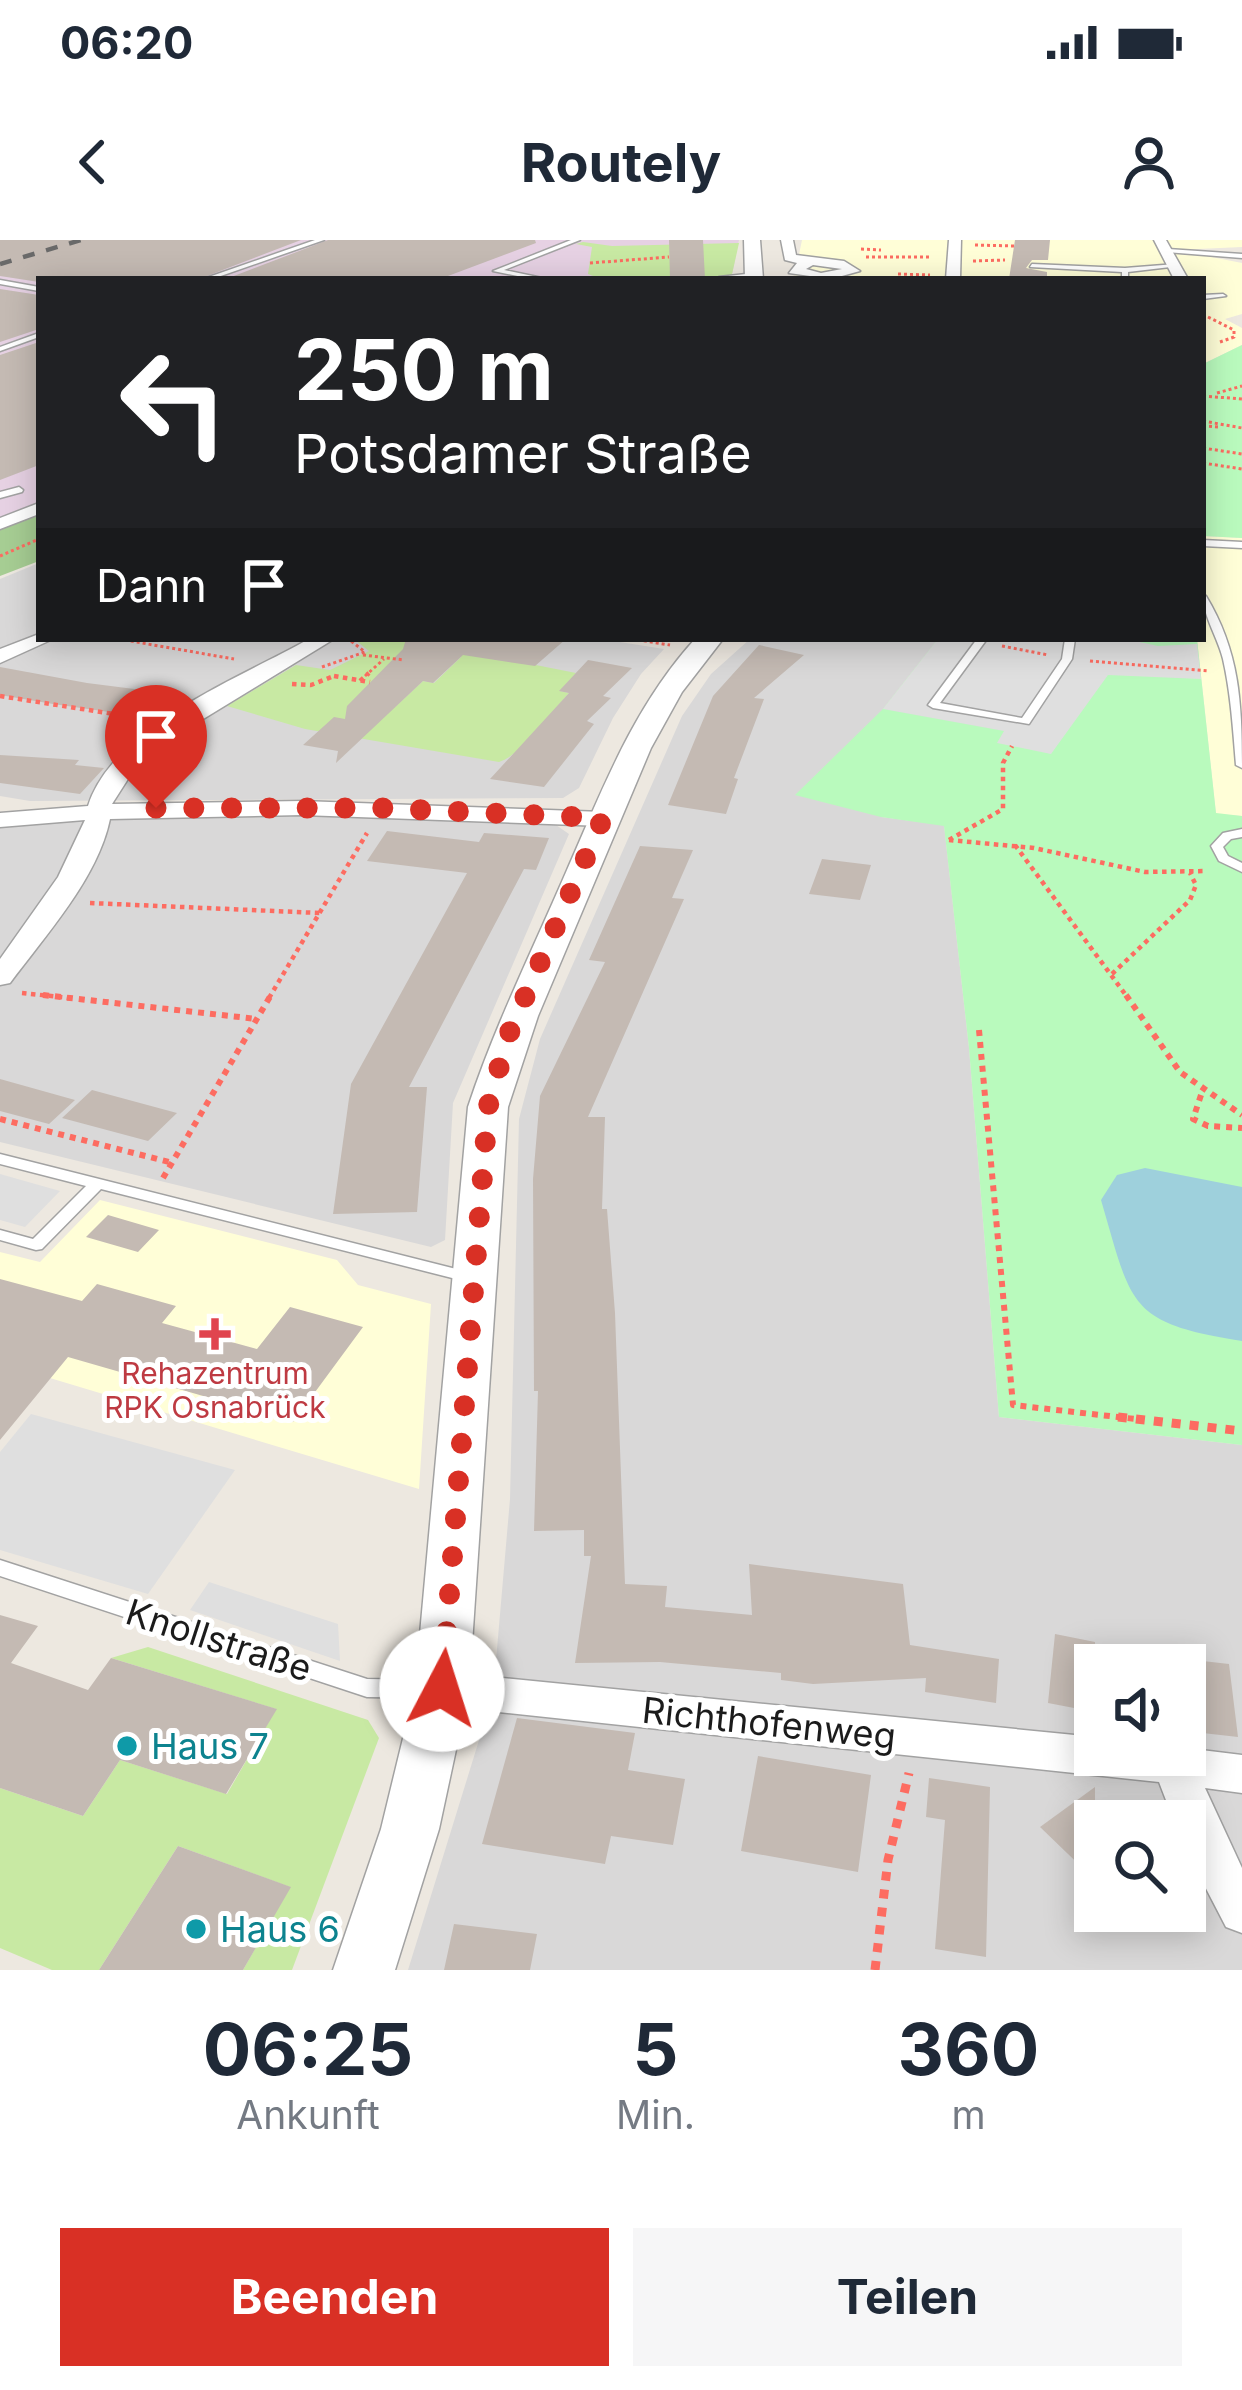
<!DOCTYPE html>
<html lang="de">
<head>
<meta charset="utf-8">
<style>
  body { margin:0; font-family:Inter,sans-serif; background:#f6f6f7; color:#1f2937; height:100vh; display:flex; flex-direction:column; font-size:45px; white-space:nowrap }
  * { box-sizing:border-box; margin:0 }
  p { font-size:39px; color:#747a83 }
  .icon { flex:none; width:66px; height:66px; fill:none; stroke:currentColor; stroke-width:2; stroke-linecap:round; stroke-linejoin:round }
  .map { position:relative; height:1730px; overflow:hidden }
  .panel { display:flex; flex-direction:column; background:#fff; flex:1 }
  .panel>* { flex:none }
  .hud { position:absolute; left:36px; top:36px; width:1170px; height:366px; border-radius:0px; box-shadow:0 6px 30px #0003; background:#202124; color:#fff; overflow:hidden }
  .tools { position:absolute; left:1074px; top:1404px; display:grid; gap:24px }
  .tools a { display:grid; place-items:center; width:132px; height:132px; border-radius:0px; background:#fff; box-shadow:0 6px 30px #0003; font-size:60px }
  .pin { position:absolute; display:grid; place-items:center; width:102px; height:102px; color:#fff; margin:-123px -51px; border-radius:50% 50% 50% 0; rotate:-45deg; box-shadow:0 0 12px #0007 }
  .pin .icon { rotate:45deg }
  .me { position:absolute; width:132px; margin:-66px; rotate:5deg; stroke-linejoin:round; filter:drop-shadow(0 0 9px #0008) }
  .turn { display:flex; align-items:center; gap:42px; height:252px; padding:0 60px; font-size:54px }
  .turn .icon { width:156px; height:156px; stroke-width:2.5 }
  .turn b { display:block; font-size:84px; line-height:102px }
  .then { display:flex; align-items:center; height:114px; padding:0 60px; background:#0003; gap:24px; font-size:45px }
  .eta { display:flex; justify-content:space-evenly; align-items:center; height:204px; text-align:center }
  .eta b { font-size:72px; font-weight:700; line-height:84px }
  .button { display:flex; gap:24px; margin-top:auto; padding:24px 60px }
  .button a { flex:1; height:138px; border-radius:0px; background:#d93025; color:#fff; font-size:48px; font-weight:700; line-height:138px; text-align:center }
  .button a+a { background:#f6f6f7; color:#1f2937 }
  .status { display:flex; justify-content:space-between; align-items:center; height:84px; padding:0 60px; background:#fff; direction:ltr }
  .status svg { height:33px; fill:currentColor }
  header { display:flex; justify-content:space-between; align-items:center; height:156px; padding:0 60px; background:#fff; font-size:54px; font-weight:700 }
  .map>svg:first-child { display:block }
  .residential { fill:#d9d8d8; fill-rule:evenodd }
  .industrial { fill:#e6d1e3 }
  .education { fill:#fffed7 }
  .grass { fill:#c8e9a3 }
  .forest { fill:#a6cd93 }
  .park { fill:#b9fabd }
  .parking { fill:#dfdfdf }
  .water { fill:#9ed0dc }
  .building { fill:#c4bab3 }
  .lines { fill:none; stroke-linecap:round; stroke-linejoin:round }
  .service-casing { stroke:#a2a2a2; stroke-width:3 }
  .minor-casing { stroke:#a2a2a2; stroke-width:3 }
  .tertiary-casing { stroke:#a2a2a2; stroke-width:3 }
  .path-far3 { stroke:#fd6c61; stroke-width:3; stroke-dasharray:3 3; stroke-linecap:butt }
  .path-far2 { stroke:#fd6c61; stroke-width:4.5; stroke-dasharray:4.5 4.5; stroke-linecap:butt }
  .path-far1 { stroke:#fd6c61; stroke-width:6; stroke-dasharray:6 6; stroke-linecap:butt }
  .path { stroke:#fd6c61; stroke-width:9; stroke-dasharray:9 9; stroke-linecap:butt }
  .service { fill:#fff; fill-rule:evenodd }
  .minor { fill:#fff; fill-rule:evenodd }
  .tertiary { fill:#fff; fill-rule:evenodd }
  .rail { stroke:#696969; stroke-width:4.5; stroke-dasharray:12 12; stroke-linecap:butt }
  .route { stroke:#d93025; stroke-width:21; stroke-dasharray:0 37.8 }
  .health-dot { fill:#e0444e; stroke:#fff; stroke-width:4.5 }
  .culture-dot { fill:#0f9aa8; stroke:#fff; stroke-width:4.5 }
  .labels { text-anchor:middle; stroke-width:10; stroke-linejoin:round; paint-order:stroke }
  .health-label { font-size:30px; fill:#be3a42; stroke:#fff }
  .near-street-label { font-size:36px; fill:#1b1b1b; stroke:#fff }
  .near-culture-label { font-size:36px; fill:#0d838f; stroke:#fff; text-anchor:start }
</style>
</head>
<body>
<div class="status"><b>06:20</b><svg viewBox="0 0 49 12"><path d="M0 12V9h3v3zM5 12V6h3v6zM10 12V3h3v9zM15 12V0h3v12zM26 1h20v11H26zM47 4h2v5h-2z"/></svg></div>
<header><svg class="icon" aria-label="back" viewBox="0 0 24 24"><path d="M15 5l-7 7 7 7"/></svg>Routely<svg class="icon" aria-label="person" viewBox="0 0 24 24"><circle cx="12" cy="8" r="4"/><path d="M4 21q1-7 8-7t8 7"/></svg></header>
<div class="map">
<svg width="1242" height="1730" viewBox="0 0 1242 1730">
  <rect width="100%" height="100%" fill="#ede8e0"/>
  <path class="residential" d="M39,323V399H601L664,409L641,434L613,478L579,548L563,558L30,561L0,556V339Z
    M750,399H938L883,469L881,577L944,585L969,808L999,1177L1242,1205V1730H408L493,1455L510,1259L519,879L540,799L682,476L711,434ZM1095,1425H1185V1515H1095ZM1095,1581H1185V1671H1095Z
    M140,569L525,581L556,585L569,594L453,863L445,1000L431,1007L0,902V581Z"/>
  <path class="industrial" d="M0,0H739L731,39H39V265L0,281Z"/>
  <path class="education" d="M802,0H1242V7L1176,10L1242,23V74L1225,79L1242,88V105L1203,124V39H794Z
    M1203,296L1242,298V576L1216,574L1197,399H1203Z
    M100,960L337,1020L358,1045L431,1064L419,1249L0,1123V1012L40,1022Z"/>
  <path class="grass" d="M583,2L612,6L739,3L731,39H586L593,36L588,34L592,7L576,4Z
    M354,399L412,402L355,461L395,467L423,441L434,443L461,417L456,409L576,433L560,451L569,453C549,475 526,512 499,522L305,489L227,466L296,425L330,430L369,411Z
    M148,1407L368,1480L379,1498L292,1730H243L290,1647L178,1606L99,1730H52L0,1708V1548L83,1576L120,1520L227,1554L276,1469L111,1418Z"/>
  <path class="forest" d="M39,274V321L0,336V289Z"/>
  <path class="park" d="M1242,105V298L1203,296V124Z
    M938,399H1197L1216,573L1242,576V1205L999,1177L969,808L944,586L881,577L795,555L883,469Z"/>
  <path class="parking" d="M938,399H1126L1158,406L1197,404L1201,439L1108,435L1051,514L997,503L1004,491L883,469Z
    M0,934L60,951L25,987L0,980Z
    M31,1174L235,1230L148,1354L0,1310V1212Z
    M209,1342L338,1384L340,1421L190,1370Z"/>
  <path class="water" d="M1145,928L1242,947V1101C1127,1083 1132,1065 1101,960L1117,935Z"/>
  <path class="building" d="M0,0H301L199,39L39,42L0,36Z
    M328,0H535L536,3L440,39H226Z
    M669,0H703L705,39H670Z
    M1015,0H1050L1048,20H1032L1026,28L1047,32V39H1009Z
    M0,49L39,55V89L0,102Z
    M39,102V225L0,240V115Z
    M406,399H566L535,426L463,415L433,443L423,441L336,523L338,511L303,505L334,477L345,479L347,466L403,409Z
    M759,405L804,415L754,458L764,459L734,538L738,539L726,574L668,565L713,456Z
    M588,420L632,428L603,456L611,458L587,481L594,484L544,547L490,539L569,453L559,451Z
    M0,427L87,443L158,452L130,475L53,464L0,455Z
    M0,515L79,520L75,525L104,528L80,554L0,543Z
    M387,591L479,602L484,593L549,598L536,630L524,629L409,847H427L417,972L333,974L351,844L467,633L367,621Z
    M640,606L693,610L672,658L684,659L588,877H605L602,969H607L615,1073L625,1344L667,1346L665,1367L752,1375L749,1324L903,1344L910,1405L999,1419L996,1463L925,1452L926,1438L813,1444L781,1440V1433L660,1422L575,1423L591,1316H584V1290L534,1291L538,1151H534L533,939L540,856L605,722L589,720Z
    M822,619L871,625L860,660L809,654Z
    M0,839L75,860L49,884L0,871Z
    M92,850L177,873L148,901L62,878Z
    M108,975L159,990L138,1012L86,997Z
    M0,1039L82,1061L97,1044L176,1066L162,1083L257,1109L290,1067L363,1087L293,1182L68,1117L0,1200Z
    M0,1375L38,1386L11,1423L88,1450L111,1418L277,1469L226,1554L120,1520L83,1576L0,1548Z
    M1055,1394L1095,1402V1472L1048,1463Z
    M1185,1419L1229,1424L1238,1497L1185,1491Z
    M517,1478L635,1493L628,1530L685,1539L673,1605L611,1596L605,1624L482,1604Z
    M758,1516L871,1535L858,1632L741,1611Z
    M929,1538L990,1547L986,1717L935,1709L945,1580L926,1577Z
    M1095,1547V1640L1040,1587Z
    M178,1606L291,1647L243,1730H99Z
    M454,1684L537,1694L530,1730H444Z"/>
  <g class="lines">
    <g class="service-casing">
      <path id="service" d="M315,0H324L212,39H203Z
        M571,0H580L504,30L547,39H532L493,31Z
        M1168,9L1242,14V18L1166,12Z
        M1032,24L1125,28L1176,24L1179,26L1128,32V36L1125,38L1122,36V32L1030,27Z
        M755,33L753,36L716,39L719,37Z
        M0,40L39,47V51L0,44Z
        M1203,55L1223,54L1226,56L1203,59Z
        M39,93V97L0,111V107Z
        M19,247L23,250L22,252L0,258V252Z
        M1203,300L1242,302V308L1203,306Z
        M1203,355L1206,356C1240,412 1242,465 1242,528L1236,525C1233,490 1231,454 1223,419C1218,398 1203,376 1203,355Z
        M977,399H987L940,463L1022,478L1062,419L1065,399H1075L1072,419L1029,484L933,468L928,465Z
        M1242,589V597L1231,599L1223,607L1228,616L1242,623V632L1219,621L1211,606L1223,593Z
        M0,914L468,1032L474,1033L476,1037L474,1041L468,1042L101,949L42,1009L36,1010L0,1000V990L33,999L86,946L0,924Z
        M0,1320L367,1439L434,1440L441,1443L444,1449L441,1455L434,1458L367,1457L0,1336Z"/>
    </g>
    <g class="minor-casing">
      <path id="minor" d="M781,0H793L796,15L844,21L860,31L831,39L789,33L797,23L785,20ZM813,25L842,29L821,33L806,29Z
        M949,0H961L960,39H946Z
        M1154,0H1166L1188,39H1174Z
        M39,263V274L0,289V278Z
        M39,394V399H53L0,423V409Z
        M309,399H334L159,506L135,528L112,564L302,561L603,572L615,579L603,586L302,575L110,579C98,638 45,696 10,743L0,745V719L58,637L85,580L0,587V573L88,566C113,486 242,437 309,399Z
        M442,1432L1095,1497V1515H1185V1508L1242,1515V1553L1205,1548L1242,1628V1693L1226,1687L1185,1608V1581H1174L1159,1542L442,1466L427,1461L421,1449L427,1437Z"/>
    </g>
    <g class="tertiary-casing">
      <path id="tertiary" d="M744,0H760L763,39H745Z
        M695,399H723L682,452L651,508L538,776L508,867L469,1449L439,1589L395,1730H333L381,1589L415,1449L468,867C495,785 533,709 567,630C603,548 634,466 695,399Z"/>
    </g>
    <path class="path-far3" d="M975,5L1014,6
      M861,9L881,10
      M866,17H930
      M973,21L1005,20
      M590,23L669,17
      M898,34L930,35
      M1208,77L1234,90V97L1220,102
      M1217,153L1242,146
      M1203,156L1242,159
      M1203,181L1242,188
      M1203,186L1220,187
      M1203,208L1242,214
      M1203,223L1242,229
      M0,316L39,299
      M119,399L234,419
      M632,399L670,405
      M1002,406L1048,415
      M363,415L404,420
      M1090,421L1209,431
      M322,427L365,412L351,401
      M365,436L384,419"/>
    <path class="path-far2" d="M334,436L370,442
      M360,441L369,433
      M292,444L311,445L334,436
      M0,456L139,478
      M949,600L1034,608L1145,632L1206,631
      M949,600L1003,569V523L1012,506
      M1015,605L1128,758
      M90,663L320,673
      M1112,734L1190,660L1196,645L1190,633
      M22,753L70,758
      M269,758L367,593"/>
    <path class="path-far1" d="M43,755L257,779
      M1126,755L1180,832L1242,875
      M979,790L1013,1165L1144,1180
      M1201,855L1193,879L1208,886L1242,888
      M0,879L173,923
      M163,938L271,755"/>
    <path class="path" d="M1118,1177L1242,1191
      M875,1730L888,1620L909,1533"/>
    <use href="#service" class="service"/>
    <use href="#minor" class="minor"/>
    <use href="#tertiary" class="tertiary"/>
    <path class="rail" d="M0,24L81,0"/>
  </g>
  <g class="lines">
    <path class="route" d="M156,568H382L603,578L508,796L488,867L442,1449"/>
  </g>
  <path class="health-dot" d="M209 1076h12v12h12v12h-12v12h-12v-12h-12v-12h12z"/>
  <g class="culture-dot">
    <circle cx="127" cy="1506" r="12"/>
    <circle cx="196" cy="1689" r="12"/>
  </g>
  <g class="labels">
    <g class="health-label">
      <text x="215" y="1144">Rehazentrum<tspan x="215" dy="34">RPK Osnabrück</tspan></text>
    </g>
    <g class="near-street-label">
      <text transform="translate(219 1400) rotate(18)" y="13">Knollstraße</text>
      <text transform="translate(769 1483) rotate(6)" y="13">Richthofenweg</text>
    </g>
    <g class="near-culture-label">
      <text x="151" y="1519">Haus 7</text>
      <text x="220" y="1702">Haus 6</text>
    </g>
  </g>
</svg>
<div class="tools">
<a><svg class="icon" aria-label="sound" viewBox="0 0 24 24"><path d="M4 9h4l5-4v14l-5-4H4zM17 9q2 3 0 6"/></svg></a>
<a><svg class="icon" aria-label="search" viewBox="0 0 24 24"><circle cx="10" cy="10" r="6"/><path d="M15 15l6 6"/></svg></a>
</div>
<div class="pin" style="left:156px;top:568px;background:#d93025"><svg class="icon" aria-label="arrive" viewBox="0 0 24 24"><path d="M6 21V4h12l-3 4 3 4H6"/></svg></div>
<svg class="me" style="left:442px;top:1449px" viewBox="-20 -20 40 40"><circle r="19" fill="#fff"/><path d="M0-13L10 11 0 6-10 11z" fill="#d93025"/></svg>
<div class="hud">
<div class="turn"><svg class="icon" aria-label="left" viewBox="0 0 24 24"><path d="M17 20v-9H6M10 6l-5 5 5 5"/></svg><div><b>250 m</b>Potsdamer Straße</div></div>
<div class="then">Dann<svg class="icon" aria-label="arrive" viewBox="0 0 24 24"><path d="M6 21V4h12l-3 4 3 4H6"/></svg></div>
</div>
</div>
<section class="panel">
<div class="eta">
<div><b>06:25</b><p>Ankunft</p></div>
<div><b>5</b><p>Min.</p></div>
<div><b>360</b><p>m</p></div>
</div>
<div class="button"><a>Beenden</a><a>Teilen</a></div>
</section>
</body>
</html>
